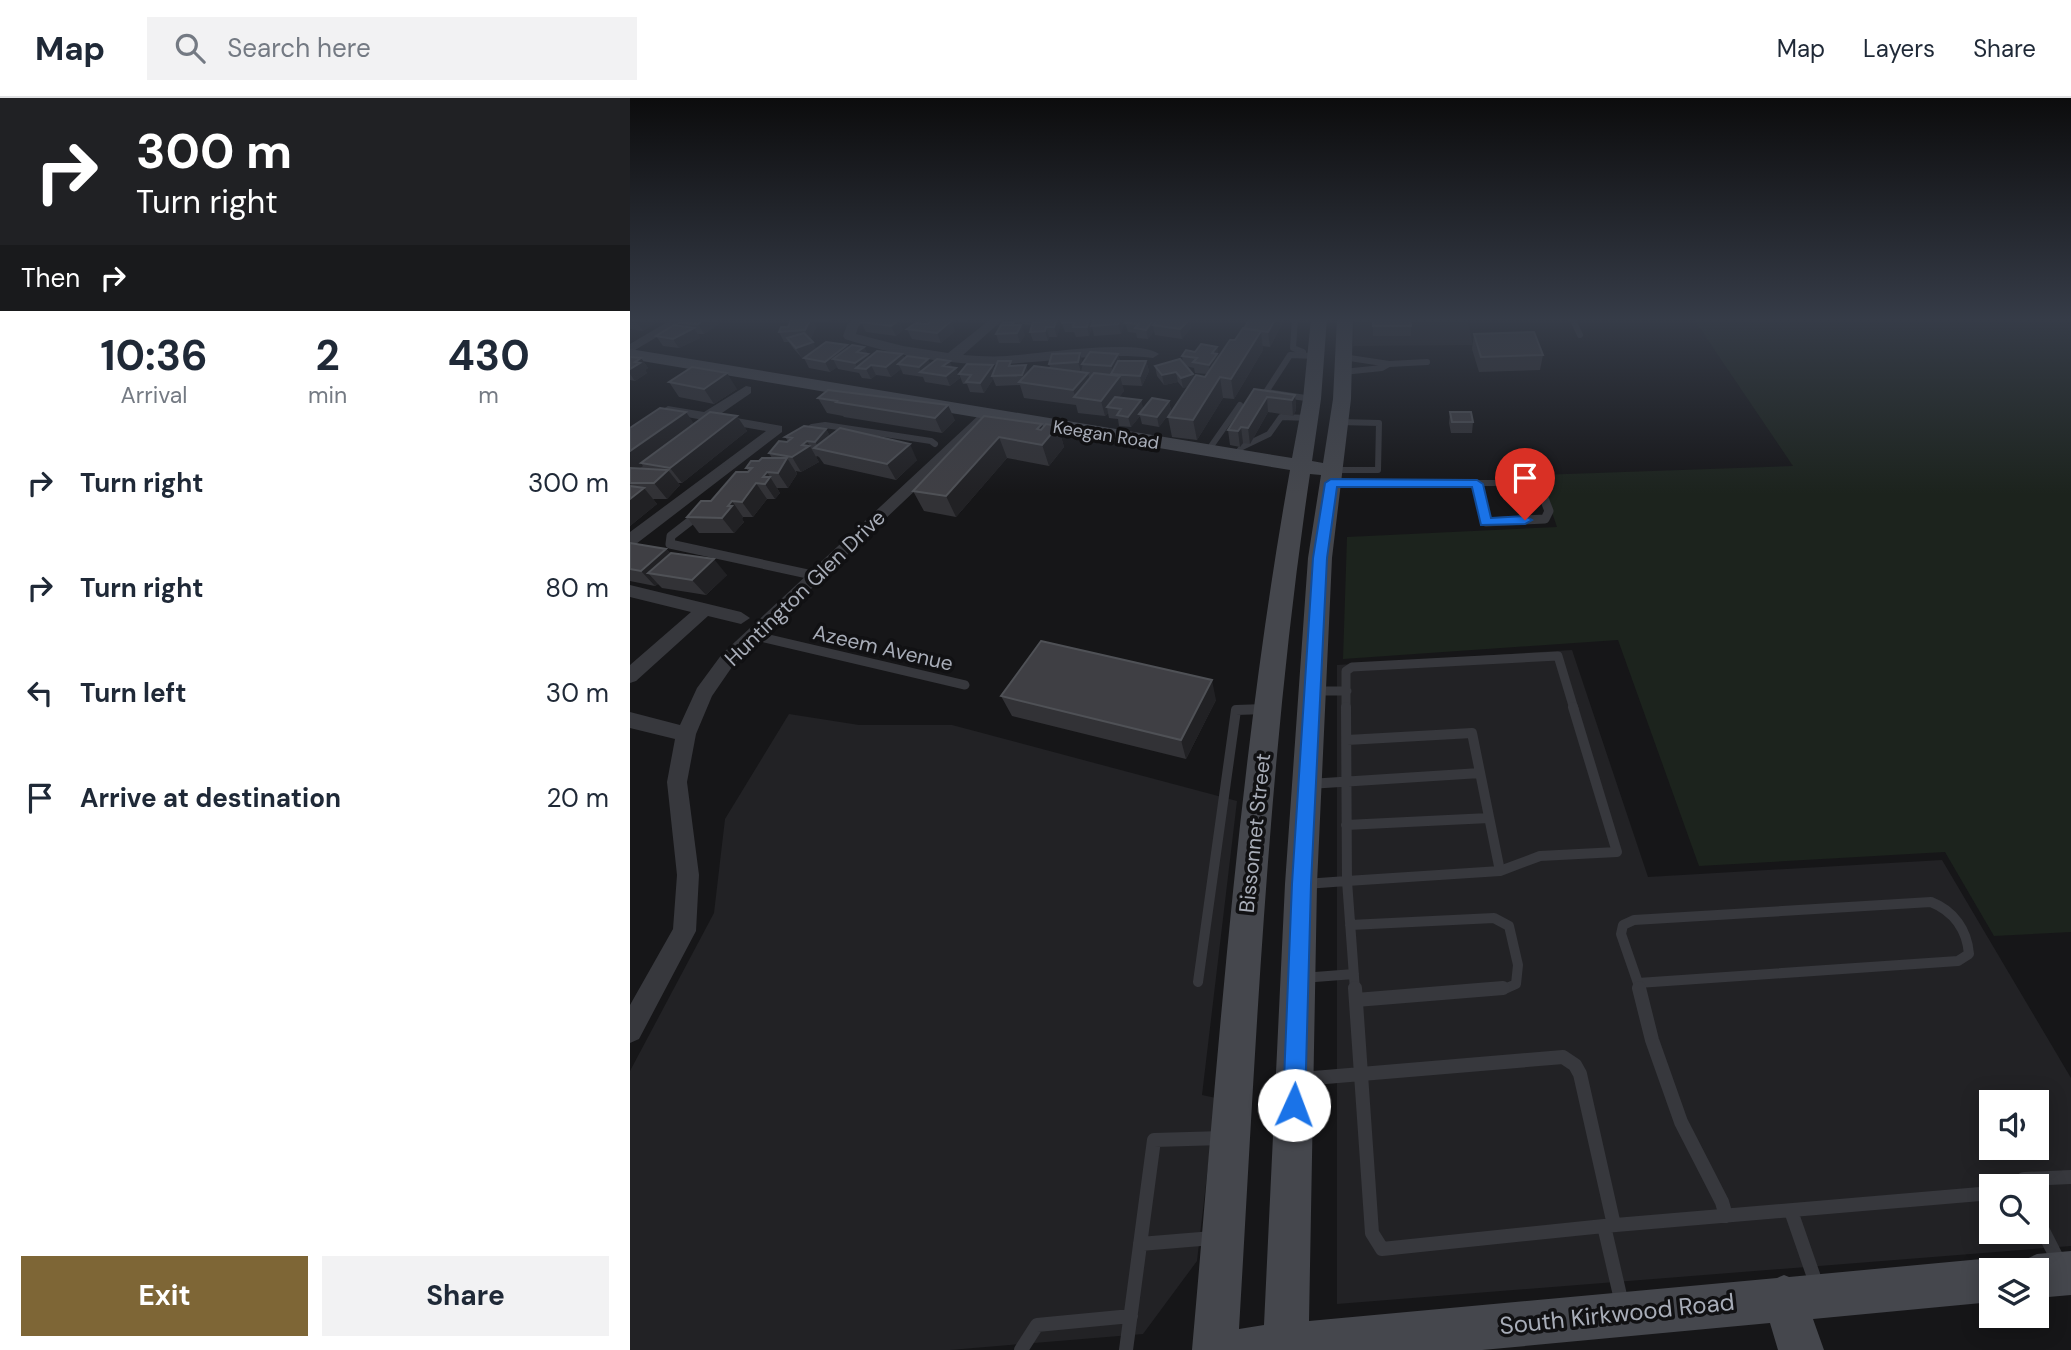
<!DOCTYPE html>
<html lang="en">
<head>
<meta charset="utf-8">
<style>
  body { margin:0; font-family:"DM Sans",sans-serif; background:#f2f2f3; color:#1f2937; height:100vh; display:flex; flex-direction:column; font-size:26px; white-space:nowrap }
  * { box-sizing:border-box; margin:0 }
  p { font-size:23px; color:#747a83 }
  .icon { flex:none; width:38px; height:38px; fill:none; stroke:currentColor; stroke-width:2; stroke-linecap:round; stroke-linejoin:round }
  .map { position:relative; flex:1; overflow:hidden }
  .side { display:flex; flex-direction:column; background:#fff; width:630px }
  .side>* { flex:none }
  .guide { background:#202124; color:#fff; overflow:hidden }
  .fabs { position:absolute; left:1349px; top:992px; display:grid; gap:14px }
  .fabs a { display:grid; place-items:center; width:70px; height:70px; border-radius:0px; background:#fff; box-shadow:0 4px 18px #0003; font-size:35px }
  .pin { position:absolute; display:grid; place-items:center; width:60px; height:60px; color:#fff; margin:-72px -30px; border-radius:50% 50% 50% 0; rotate:-45deg; box-shadow:0 0 7px #0007 }
  .pin .icon { rotate:45deg }
  .me { position:absolute; width:77px; margin:-38px; rotate:2deg; stroke-linejoin:round; filter:drop-shadow(0 0 5px #0008) }
  .turn { display:flex; align-items:center; gap:24px; height:147px; padding:0 21px; font-size:32px }
  .turn .icon { width:91px; height:91px; stroke-width:2.5 }
  .turn b { display:block; font-size:49px; line-height:60px }
  .then { display:flex; align-items:center; height:66px; padding:0 21px; background:#0003; gap:14px; font-size:26px }
  .eta { display:flex; justify-content:space-evenly; align-items:center; height:119px; text-align:center }
  .eta b { font-size:42px; font-weight:700; line-height:49px }
  .cta { display:flex; gap:14px; margin-top:auto; padding:14px 21px }
  .cta a { flex:1; height:80px; border-radius:0px; background:#7e6636; color:#fff; font-size:28px; font-weight:700; line-height:80px; text-align:center }
  .cta a+a { background:#f2f2f3; color:#1f2937 }
  ul { padding:0; list-style:none }
  li { display:flex; align-items:center; gap:21px; height:105px; padding:0 21px }
  li div { flex:1 }
  li b { display:block; font-size:26px }
  li em { font-style:normal }
  header { display:flex; align-items:center; gap:42px; box-sizing:border-box; height:98px; padding:0 35px; background:#fff; border-bottom:2px solid #e0e1e3 }
  header strong { font-size:33px }
  nav { display:flex; gap:38px; margin-inline-start:auto; font-size:24px }
  .search { width:490px; height:63px; background:#f2f2f3; display:flex; align-items:center; gap:18px; box-sizing:border-box; padding:0 24px; border-radius:0px; color:#747a83; font-size:26px }
  main { display:flex; flex:1; min-height:0 }
  .map>svg:first-child { display:block }
  .built { fill:#222225; fill-rule:evenodd }
  .green { fill:#1c231d }
  .lines { fill:none; stroke-linecap:round; stroke-linejoin:round }
  .lane-far3 { stroke:#37383d; stroke-width:6 }
  .lane-far2 { stroke:#37383d; stroke-width:9 }
  .lane-far1 { stroke:#37383d; stroke-width:10 }
  .lane { stroke:#37383d; stroke-width:14 }
  .street { fill:#37383d; fill-rule:evenodd }
  .secondary { fill:#45474d; fill-rule:evenodd }
  .wall { fill:#323236; fill-rule:evenodd }
  .shaded-wall { fill:#212124 }
  .building { fill:#3f3f44; stroke:#4f5156; stroke-width:2 }
  .route { fill:#1a73e8; stroke:#114b97; stroke-width:2 }
  .labels { text-anchor:middle; stroke-width:7; stroke-linejoin:round; paint-order:stroke }
  .far-street-label { font-size:18px; fill:#a8adb8; stroke:#111113 }
  .street-label { font-size:21px; fill:#a8adb8; stroke:#111113 }
  .near-street-label { font-size:24px; fill:#a8adb8; stroke:#111113 }
</style>
</head>
<body>
<header>
<strong>Map</strong>
<div class="search"><svg class="icon" aria-label="search" viewBox="0 0 24 24"><circle cx="10" cy="10" r="6"/><path d="M15 15l6 6"/></svg>Search here</div>
<nav><a>Map</a><a>Layers</a><a>Share</a></nav>
</header>
<main>
<section class="side">
<div class="guide">
<div class="turn"><svg class="icon" aria-label="right" viewBox="0 0 24 24"><path d="M7 20v-9h11M14 6l5 5-5 5"/></svg><div><b>300 m</b>Turn right</div></div>
<div class="then">Then<svg class="icon" aria-label="right" viewBox="0 0 24 24"><path d="M7 20v-9h11M14 6l5 5-5 5"/></svg></div>
</div>
<div class="eta">
<div><b>10:36</b><p>Arrival</p></div>
<div><b>2</b><p>min</p></div>
<div><b>430</b><p>m</p></div>
</div>
<ul>
<li><svg class="icon" aria-label="right" viewBox="0 0 24 24"><path d="M7 20v-9h11M14 6l5 5-5 5"/></svg><div><b>Turn right</b></div><em>300 m</em></li>
<li><svg class="icon" aria-label="right" viewBox="0 0 24 24"><path d="M7 20v-9h11M14 6l5 5-5 5"/></svg><div><b>Turn right</b></div><em>80 m</em></li>
<li><svg class="icon" aria-label="left" viewBox="0 0 24 24"><path d="M17 20v-9H6M10 6l-5 5 5 5"/></svg><div><b>Turn left</b></div><em>30 m</em></li>
<li><svg class="icon" aria-label="arrive" viewBox="0 0 24 24"><path d="M6 21V4h12l-3 4 3 4H6"/></svg><div><b>Arrive at destination</b></div><em>20 m</em></li>
</ul>
<div class="cta"><a>Exit</a><a>Share</a></div>
</section>
<div class="map">
<svg width="1441" height="1252" viewBox="0 0 1441 1252">
  <rect width="100%" height="100%" fill="#161618"/>
  <path class="built" d="M724,220H837L843,247L723,248Z
    M942,552L1018,779L1312,762L1441,980V1148L707,1206V567ZM1362,1004H1407V1050H1362ZM1362,1088H1407V1134H1362Z
    M159,616L229,627H322L607,703L572,997L586,1000L567,1163L513,1236L320,1252H0V973L84,815L95,721Z"/>
  <path class="green" d="M1063,220H1441V834L1364,838L1315,754L1069,768L988,542L713,561L717,439L927,429L909,377L1163,368Z"/>
  <g class="lines">
    <path class="lane-far3" d="M665,220L663,250L673,254
      M942,220L950,237
      M713,259L759,266L752,270L713,274
      M759,266L797,264
      M682,301L636,294L660,257L686,258
      M174,335L182,329L195,327L301,343L305,346
      M577,354L610,307
      M604,359L612,349L639,336L651,319L679,320
      M704,372H748L749,325L709,324
      M701,385H908L911,392
      M847,386L848,392"/>
    <path class="lane-far2" d="M848,390L856,424L915,421L919,413L910,390
      M68,417L41,438L40,446L187,478
      M122,537L335,587
      M686,593H717
      M716,611V573L722,569L928,558L944,611"/>
    <path class="lane-far1" d="M716,609L717,783
      M717,642L842,635L870,773
      M679,686L850,675
      M716,727L859,720
      M717,783L725,892
      M717,783L870,773L910,758L987,754L943,609
      M675,786L717,783
      M1301,804C1324,813 1337,832 1339,856L1328,863L1008,885L991,836L993,827L1004,822Z
      M720,827L864,820L879,828L888,867L886,886L877,890L851,892
      M672,880L724,876
      M568,884L606,612L635,611
      M1008,885L1010,892"/>
    <path class="lane" d="M725,890L742,1135L752,1151L974,1128L1362,1095
      M1009,890L1022,942L1051,1024L1092,1104L1096,1118
      M726,902L873,890
      M672,981L933,959L945,967L950,976L984,1127
      M1393,1088L1394,1081L1441,1079
      M1161,1113L1187,1188
      M1407,1121L1430,1166
      M974,1128L992,1206
      M510,1146L583,1140
      M391,1252L407,1227L501,1218
      M496,1252L524,1042L593,1040"/>
    <path class="street" d="M44,220H59L0,255V246Z
      M224,220H238L228,229L226,236L273,248L318,255L362,220H375L333,257C348,258 362,259 377,258C407,256 508,240 529,256L523,260C472,254 424,264 373,266C321,268 264,257 215,241L213,238L217,227Z
      M116,288L121,289V295L89,317L152,328V334L6,446L0,447V434L136,333L40,316L0,341V331L38,308L74,314Z
      M356,314L363,318L361,321L128,541L104,566L82,598L66,636L57,684L69,777L66,833L9,941L0,945V907L43,831L47,777L37,684L45,641L0,630V614L50,627L67,590L92,556L351,315Z
      M0,487L111,514L120,520L111,526L78,518L6,583L0,585V567L61,514L0,499Z"/>
    <path class="secondary" d="M681,220H697L691,301L682,363L693,365L703,301L707,220H723L721,301L702,460L687,786L679,1223L1147,1180L1154,1177L1159,1179L1362,1160L1377,1167L1380,1172H1362V1204L1183,1221L1194,1252H1148L1140,1225L852,1252H562C588,958 608,663 660,372L0,261V251L662,360L673,301ZM680,376L691,377L678,460L655,786L634,1227L609,1231C626,945 638,659 680,376Z
      M1441,1153V1197L1407,1200V1172H1388L1392,1163L1407,1156Z"/>
  </g>
  <path class="wall" d="M0,220H22L25,225L13,233L0,231Z
    M55,220H87L90,225L74,236H68L70,240L49,250L33,248L26,238L51,228L49,225Z
    M174,220H202L198,224L183,223L186,230L180,242L186,251L217,247L219,250L234,249L239,259L272,256L275,261H298L300,266L322,269L330,280L320,288L295,284L293,279L273,276L271,271L261,279L246,277L241,281L232,280L229,275L208,271L207,269L200,274L179,270L174,260L176,258L172,260L163,250L159,244H154L149,234Z
    M304,220H341L336,224L327,223L322,227L325,233L311,245L282,241L277,231L298,226Z
    M385,220H412L407,223H416L417,220H428L430,228L427,239H419L418,243H403L400,234L403,226L401,227L386,225Z
    M465,220H493L494,226L491,236L464,238L462,229L459,238L446,239L444,234H435L432,225L463,224Z
    M499,220H529V221H560L561,230L552,241L525,237L524,233L518,241L507,240L506,235L498,234L495,225Z
    M655,220L640,249L632,248L633,252L604,301L593,300L567,342L542,339L538,319L559,288L553,290L548,284L534,287L527,278L525,268L553,265L552,258L587,249L588,259L605,242ZM556,268L564,270L565,275L577,276L575,279L564,281L563,276Z
    M743,221L781,228V238H743Z
    M269,222L273,232L266,238L236,234L231,224Z
    M384,224L385,227L395,237L390,245H369L366,236Z
    M844,236L913,257L910,272L849,274L842,251Z
    M422,256L453,265L488,256L490,263H516L519,273L512,288L492,287L494,293L489,299L511,302L513,311L539,303L541,313L529,329L512,326L510,318L501,329L489,328L488,321L479,320L478,315L475,318L448,315L446,307L394,300L390,287L366,288L363,281L354,295L340,294L337,286H333L329,276L365,272L382,268L398,275L420,270L419,266Z
    M0,259L11,260L18,270L15,272L17,275L5,283L0,282Z
    M39,284L107,291L84,306L49,299Z
    M624,291L665,297L666,312L663,318L638,314L620,346L613,345L610,349L600,347L598,332Z
    M198,292L325,322L312,335L214,319L213,318L197,315L188,300Z
    M820,314L843,324L842,335H821L819,325Z
    M107,318L117,333L52,385H48L50,387L37,401H23L27,406L0,428V330L64,326Z
    M354,318L412,326L413,330L428,328L434,349L419,368L377,360L326,419L294,413L283,393Z
    M196,331L200,338L287,362L266,382L194,366L189,359L187,358L186,359L189,364L171,374L166,373L167,376L158,390H147L150,395L145,401H137L123,419H113L112,421L114,424L104,435H69L57,419L81,403L119,374L116,370L129,363L142,360L139,355L158,343L155,339Z
    M0,445L36,451L40,455L97,477L76,497L32,490L28,486L25,488L0,483Z
    M371,598L586,602L556,661L382,618Z"/>
  <path class="shaded-wall" d="M10,220H22L25,225L13,233L6,223Z
    M76,220H87L90,225L74,236L68,226Z
    M181,220L186,230L180,242L175,232Z
    M262,220H267L268,223L269,222L273,232L266,238L261,228Z
    M317,220H326L327,223L322,227L325,233L311,245L307,235L319,225Z
    M399,220H412L401,227Z
    M427,220H428L430,228L427,239L424,229Z
    M459,220H462L463,224L459,238L457,229Z
    M490,220H493L494,226L491,236L488,226Z
    M525,220H529L530,227H523L524,233L518,241L516,232Z
    M646,220H655L640,249L638,234Z
    M560,221L561,230L552,241L550,231Z
    M391,227L395,237L390,245L387,235Z
    M416,229L419,239L418,243L415,233Z
    M64,230L70,240L49,250L43,241Z
    M631,233L633,252L604,301L601,281Z
    M183,244L188,254L172,260L166,250Z
    M217,247L222,257L203,261L207,269L200,274L195,264Z
    M234,249L242,266L241,267L246,277L241,281L236,271L227,270L225,265L227,254Z
    M587,249L588,259L580,277L579,267L582,255Z
    M450,255L453,265L451,274L448,264Z
    M272,256L277,266H268L271,271L261,279L256,269Z
    M488,256L490,266L484,278L481,268Z
    M11,260L18,270L15,272L17,275L5,283L0,276V271L5,264Z
    M298,261L302,271L291,274L289,269Z
    M320,263L323,272L326,270L330,280L320,288L316,278L313,268Z
    M516,263L519,273L512,288L510,278Z
    M363,267L366,277L362,278L363,281L354,295L350,285Z
    M396,267L399,277L395,285L392,277Z
    M546,274L548,284L534,287L532,277Z
    M97,275L107,291L84,306L74,291Z
    M458,275L462,290L446,300L443,292Z
    M563,276L565,286L553,290L551,280Z
    M490,278L494,293L481,310L477,309L478,315L475,318L471,303Z
    M590,279L593,300L567,342L563,322Z
    M665,297L666,312L663,318L662,302Z
    M637,299L638,314L620,346L618,330Z
    M511,302L514,313L509,316L510,318L501,329L498,319Z
    M539,303L541,313L529,329L527,319Z
    M318,307L325,322L312,335L305,320Z
    M56,314L67,330L11,365L13,368L0,377V353Z
    M107,318L117,333L52,385L40,370Z
    M412,326L417,341L428,328L434,349L419,368L407,331Z
    M611,329L613,345L610,349L608,333Z
    M196,331L205,347L190,351L185,344Z
    M369,339L377,360L326,419L316,398Z
    M177,343L189,364L171,374L162,359Z
    M280,346L287,362L266,382L257,366Z
    M157,360L167,376L158,390L148,375Z
    M38,372L50,387L37,401L24,385Z
    M137,374L150,395L145,401L135,386L133,379Z
    M126,385L137,401L123,419L112,404Z
    M14,390L27,406L0,428V401Z
    M102,403L113,419L112,421L114,424L104,435L92,420L98,408Z
    M36,451L49,466L18,475L28,486L25,488L11,473Z
    M84,461L97,477L76,497L62,482Z
    M582,582L586,602L556,661L551,642Z"/>
  <path class="building" d="M0,220H10L6,223L0,222Z
    M55,220H76L68,226L49,225Z
    M181,220L175,232L149,234L151,229H158L162,221Z
    M236,220H264L263,221L269,222L261,228L231,224Z
    M417,220H427L424,229H416L415,233L400,234L403,224L416,223Z
    M433,220H459L457,229H443L444,224L432,225Z
    M465,220H490L488,226L461,228Z
    M499,220H525L516,232L505,230L509,226L495,225Z
    M530,220H559L560,221L550,231L523,227Z
    M620,220H646L638,234L614,231Z
    M780,220L781,228H743V221Z
    M304,221L321,223L307,235L277,231L286,225L298,226Z
    M373,224H384L382,227H371Z
    M44,227L64,230L43,241L26,238Z
    M371,227H391L387,235L366,236Z
    M613,230L631,233L601,281L590,279L563,322L538,319L566,277L575,279L600,242H605Z
    M904,234L913,257L851,259L844,236Z
    M174,235L183,244L166,250L157,240Z
    M196,244L217,247L195,264L174,260Z
    M571,246L587,249L582,255L587,256L579,267L563,264L567,260L552,258L556,252L565,254Z
    M222,247L234,249L227,254L238,256L225,265L203,261Z
    M247,253L272,256L256,269L241,267L236,271L226,270Z
    M460,254L488,256L481,268L452,266Z
    M450,255L448,264L419,266L422,256Z
    M277,258L298,261L289,269L268,266Z
    M0,259L11,260L5,264L10,265L0,271Z
    M307,261L320,263L313,268L326,270L316,278L290,274Z
    M550,261L563,276L551,280L546,274L532,277L525,268Z
    M368,263H381L379,268L396,267L392,277L362,278Z
    M488,263H516L510,278L481,276Z
    M337,266L363,267L350,285L336,284L341,277L329,276Z
    M404,268L458,275L443,292L389,284Z
    M62,269L97,275L74,291L39,284Z
    M464,275L490,278L471,303L444,299Z
    M624,291L665,297L662,302L637,299L618,330L611,329L608,333L598,332Z
    M198,292L318,307L305,320L206,304L207,303L188,300Z
    M485,299L511,302L498,319L487,317L491,311L477,309Z
    M522,300L539,303L527,319L509,316Z
    M30,310L56,314L0,353V330Z
    M80,314L107,318L40,370L11,365Z
    M820,314H841L843,324H822Z
    M354,318L412,326L407,331L411,332L416,326L428,328L412,347L369,339L316,398L283,393Z
    M174,328L196,331L185,344L177,343L172,347L179,348L162,359L139,355L149,343L157,344L162,340L155,339Z
    M210,330L280,346L257,366L184,350Z
    M132,360H157L148,375L137,374L133,379H140L135,386L126,385L112,404L102,403L98,408H102L92,420L57,419L71,403H81L106,374H118L122,370H116L121,363H129Z
    M0,370L38,372L24,385H0Z
    M0,388L14,390L0,401Z
    M0,445L36,451L11,473L0,471Z
    M41,455L84,461L62,482L18,475Z
    M411,543L582,582L551,642L371,598Z"/>
  <linearGradient id="sky" x2="0" y2="1"><stop stop-color="#0c0c0d"/><stop offset="0.56" stop-color="#363c48"/><stop offset="1" stop-color="#363c48" stop-opacity="0"/></linearGradient>
  <rect width="1441" height="396" fill="url(#sky)"/>
  <path class="route" d="M701,381L847,382L853,386L861,420L895,418L902,422L895,426L851,427L842,389H707L697,460L681,786L675,1007L672,1015L664,1018L656,1015L653,1007L662,786L683,460L695,385Z"/>
  <g class="labels">
    <g class="far-street-label">
      <text transform="translate(476 337) rotate(9)" y="6">Keegan Road</text>
    </g>
    <g class="street-label">
      <text transform="translate(175 490) rotate(-44)" y="7">Huntington Glen Drive</text>
      <text transform="translate(253 550) rotate(13)" y="7">Azeem Avenue</text>
      <text transform="translate(625 735) rotate(-84)" y="7">Bissonnet Street</text>
    </g>
    <g class="near-street-label">
      <text transform="translate(987 1216) rotate(-6)" y="8">South Kirkwood Road</text>
    </g>
  </g>
</svg>
<div class="fabs">
<a><svg class="icon" aria-label="sound" viewBox="0 0 24 24"><path d="M4 9h4l5-4v14l-5-4H4zM17 9q2 3 0 6"/></svg></a>
<a><svg class="icon" aria-label="search" viewBox="0 0 24 24"><circle cx="10" cy="10" r="6"/><path d="M15 15l6 6"/></svg></a>
<a><svg class="icon" aria-label="layers" viewBox="0 0 24 24"><path d="M12 4l9 5-9 5-9-5zM3 14l9 5 9-5"/></svg></a>
</div>
<div class="pin" style="left:895px;top:422px;background:#d93025"><svg class="icon" aria-label="arrive" viewBox="0 0 24 24"><path d="M6 21V4h12l-3 4 3 4H6"/></svg></div>
<svg class="me" style="left:664px;top:1007px" viewBox="-20 -20 40 40"><circle r="19" fill="#fff"/><path d="M0-13L10 11 0 6-10 11z" fill="#1a73e8"/></svg>
</div>
</main>
</body>
</html>
